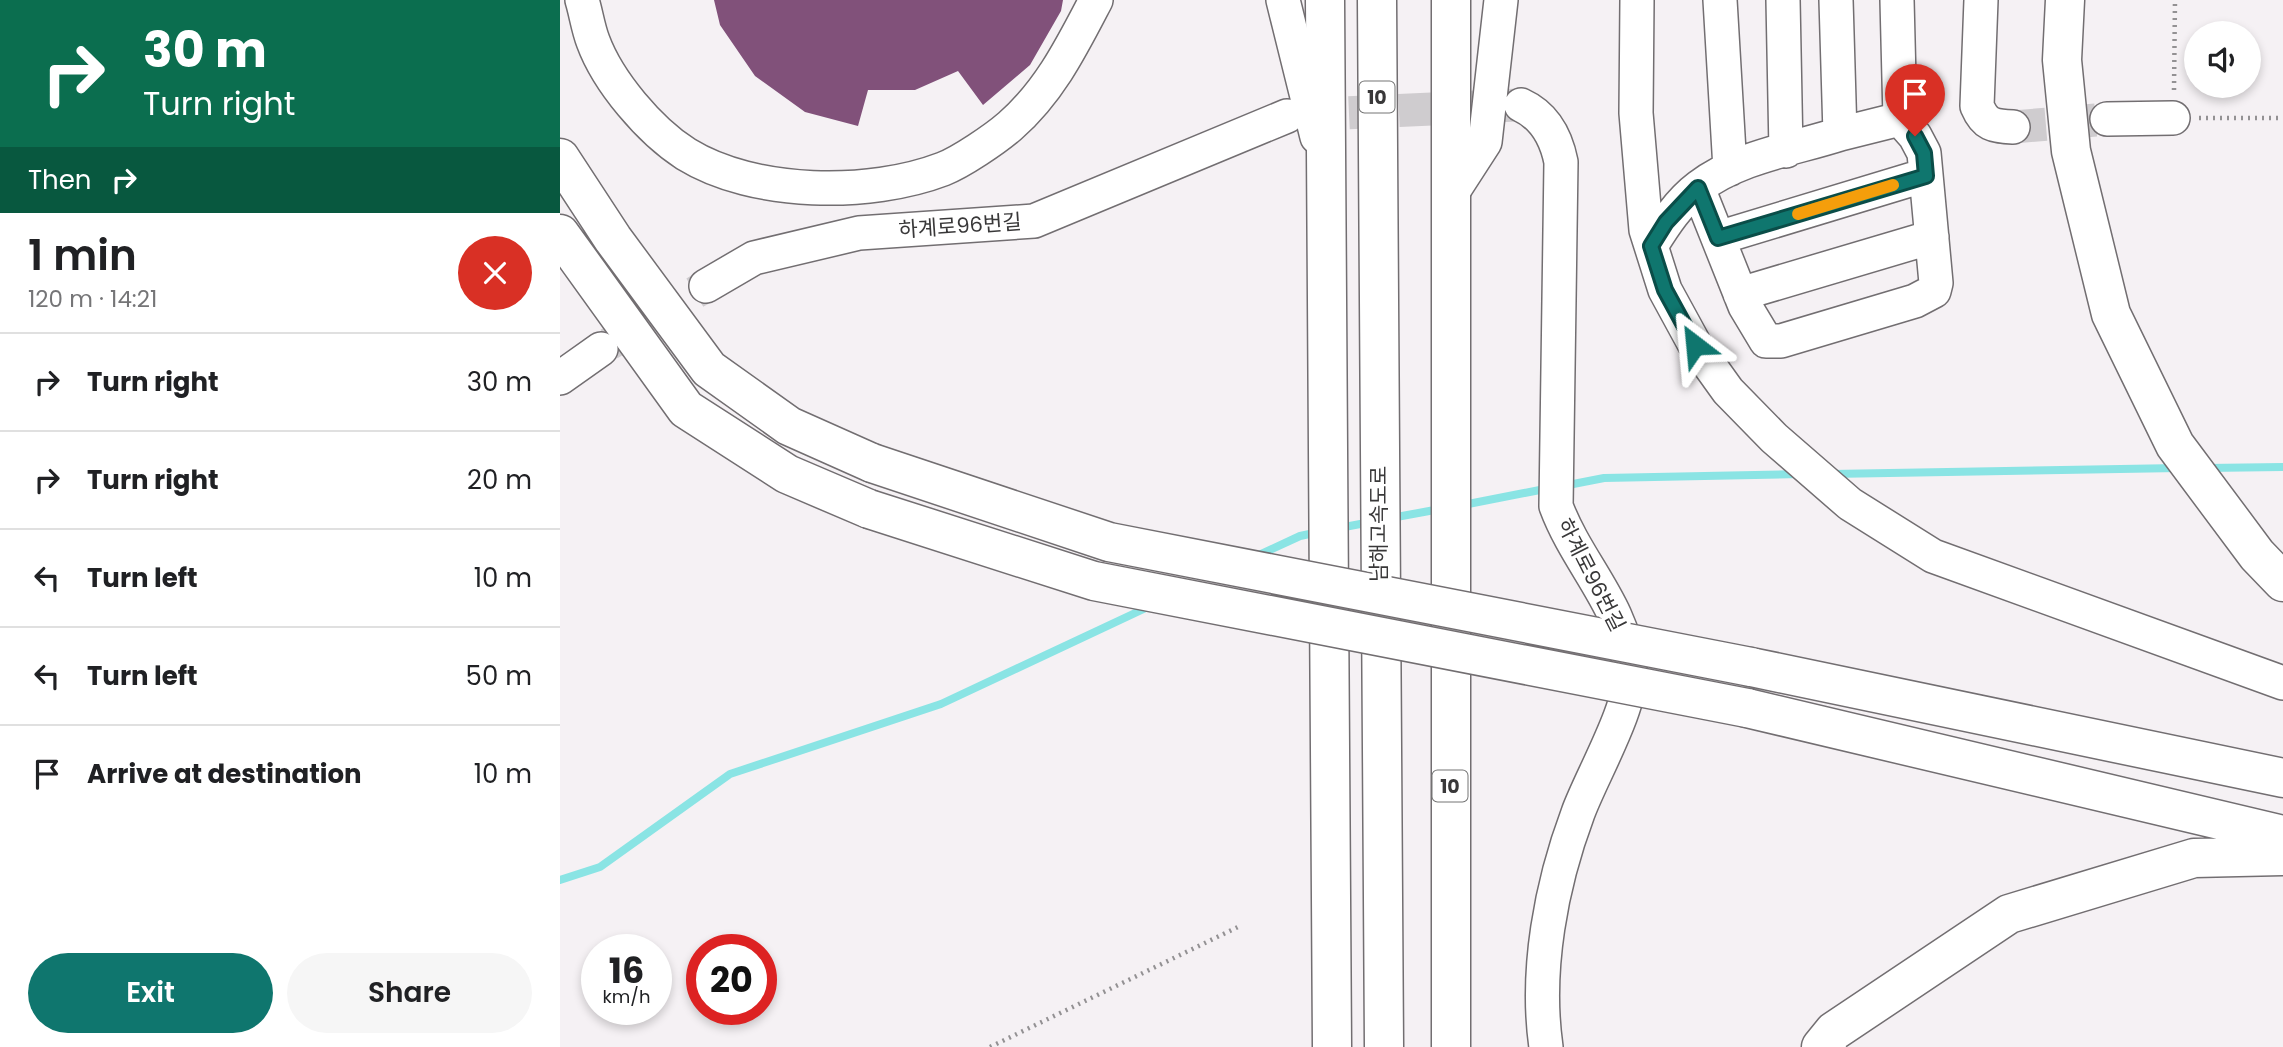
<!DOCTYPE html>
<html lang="en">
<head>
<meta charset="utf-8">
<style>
  body { margin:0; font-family:Poppins,"Noto Sans KR",sans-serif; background:#f6f6f6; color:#202124; height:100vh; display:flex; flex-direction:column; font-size:26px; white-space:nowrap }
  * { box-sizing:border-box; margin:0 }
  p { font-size:23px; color:#757577 }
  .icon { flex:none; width:38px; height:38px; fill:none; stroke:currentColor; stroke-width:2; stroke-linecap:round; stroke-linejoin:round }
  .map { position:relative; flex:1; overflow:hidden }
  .sheet { display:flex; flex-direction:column; background:#fff; width:560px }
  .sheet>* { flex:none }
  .banner { background:#0b6e4f; color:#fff; overflow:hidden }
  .controls { position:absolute; left:1624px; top:21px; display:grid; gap:14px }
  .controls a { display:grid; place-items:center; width:77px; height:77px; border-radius:50%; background:#fff; box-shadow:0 4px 10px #0003; font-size:35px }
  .speed { position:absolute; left:21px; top:934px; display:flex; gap:14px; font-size:35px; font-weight:700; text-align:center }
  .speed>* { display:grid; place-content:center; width:91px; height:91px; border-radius:50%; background:#fff; box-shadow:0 4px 10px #0003; line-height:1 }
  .speed small { font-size:18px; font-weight:400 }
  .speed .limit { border:10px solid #d22; background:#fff; color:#111 }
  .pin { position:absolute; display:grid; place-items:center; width:60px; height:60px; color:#fff; margin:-72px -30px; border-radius:50% 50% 50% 0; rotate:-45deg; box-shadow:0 0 7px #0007 }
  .pin .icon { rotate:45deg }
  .me { position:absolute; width:77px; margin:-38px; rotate:331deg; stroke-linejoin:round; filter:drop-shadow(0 0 5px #0008) }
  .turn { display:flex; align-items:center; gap:24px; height:147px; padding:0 28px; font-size:32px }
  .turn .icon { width:91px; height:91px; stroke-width:2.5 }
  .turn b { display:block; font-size:49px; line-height:60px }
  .then { display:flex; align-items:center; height:66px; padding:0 28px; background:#0003; gap:14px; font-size:26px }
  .round { display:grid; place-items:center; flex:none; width:74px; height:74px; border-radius:37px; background:#f6f6f6 }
  .head { display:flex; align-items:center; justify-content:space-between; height:119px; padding:0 28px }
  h1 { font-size:42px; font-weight:600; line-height:52px }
  .primary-button { display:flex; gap:14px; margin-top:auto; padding:14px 28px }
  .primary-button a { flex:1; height:80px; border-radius:42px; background:#0f766e; color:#fff; font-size:28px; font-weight:600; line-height:80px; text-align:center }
  .primary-button a+a { background:#f6f6f6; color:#202124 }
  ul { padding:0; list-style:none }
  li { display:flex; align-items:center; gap:21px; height:98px; padding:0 28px; border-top:2px solid #e0e0e0 }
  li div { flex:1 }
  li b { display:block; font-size:26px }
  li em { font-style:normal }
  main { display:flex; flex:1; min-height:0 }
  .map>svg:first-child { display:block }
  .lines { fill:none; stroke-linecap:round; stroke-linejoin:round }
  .stream { stroke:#8ae4e4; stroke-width:8 }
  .building { fill:#81517a }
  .minor-tunnel { stroke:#cfcccf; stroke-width:33; stroke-dasharray:33 17; stroke-linecap:butt }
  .minor-casing { stroke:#726e71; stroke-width:36 }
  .highway-casing { stroke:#726e71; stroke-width:41 }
  .path { stroke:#939193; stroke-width:4.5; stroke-dasharray:2 5; stroke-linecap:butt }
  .minor { stroke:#fff; stroke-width:33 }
  .highway { stroke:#fff; stroke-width:38 }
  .highway-bridge-casing { stroke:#726e71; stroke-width:41; stroke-linecap:butt }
  .highway-bridge { stroke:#fff; stroke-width:38 }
  .route-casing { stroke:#0a4d48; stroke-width:18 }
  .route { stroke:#0f766e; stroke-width:12 }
  .slow { stroke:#f59e0b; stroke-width:12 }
  .labels { text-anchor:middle; stroke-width:7; stroke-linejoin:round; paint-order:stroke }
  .shield { fill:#fff; stroke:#747474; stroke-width:2 }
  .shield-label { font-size:19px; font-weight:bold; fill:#393839 }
  .street-label { font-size:21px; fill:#393839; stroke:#fff }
</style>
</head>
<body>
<main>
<section class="sheet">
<div class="banner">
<div class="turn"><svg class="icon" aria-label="right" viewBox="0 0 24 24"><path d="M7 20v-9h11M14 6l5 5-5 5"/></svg><div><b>30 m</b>Turn right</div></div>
<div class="then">Then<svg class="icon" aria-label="right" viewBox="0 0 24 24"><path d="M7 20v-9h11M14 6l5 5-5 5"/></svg></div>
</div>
<div class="head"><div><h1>1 min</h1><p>120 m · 14:21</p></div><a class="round" style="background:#d93025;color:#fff"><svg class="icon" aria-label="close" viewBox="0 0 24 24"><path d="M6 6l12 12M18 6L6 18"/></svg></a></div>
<ul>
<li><svg class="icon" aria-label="right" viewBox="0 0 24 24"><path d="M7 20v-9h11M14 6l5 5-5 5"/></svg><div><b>Turn right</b></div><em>30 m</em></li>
<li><svg class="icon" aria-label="right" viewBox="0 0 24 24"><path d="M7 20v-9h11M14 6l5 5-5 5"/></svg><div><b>Turn right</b></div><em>20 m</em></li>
<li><svg class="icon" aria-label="left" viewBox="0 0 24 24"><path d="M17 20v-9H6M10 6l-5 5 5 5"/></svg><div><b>Turn left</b></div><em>10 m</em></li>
<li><svg class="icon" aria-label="left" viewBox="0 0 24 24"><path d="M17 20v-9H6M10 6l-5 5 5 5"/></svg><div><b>Turn left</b></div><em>50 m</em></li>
<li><svg class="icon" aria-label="arrive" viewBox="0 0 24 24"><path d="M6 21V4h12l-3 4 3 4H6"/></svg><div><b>Arrive at destination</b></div><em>10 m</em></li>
</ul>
<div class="primary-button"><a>Exit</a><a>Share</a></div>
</section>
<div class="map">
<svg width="1723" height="1047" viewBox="0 0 1723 1047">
  <rect width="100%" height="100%" fill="#f5f1f4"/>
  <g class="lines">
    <path class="stream" d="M1646,468L1723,467
      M1271,474L1619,468
      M1003,486L1044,478L1241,474
      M903,505L990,488
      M831,518L880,509
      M779,528L811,522
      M697,556L740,536L759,532
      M0,880L40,867L170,774L381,704L590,606"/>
  </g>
  <path class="building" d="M154,0H503L501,11L470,65L423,105L398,71L355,90H308L298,126L245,112L195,76L160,25Z"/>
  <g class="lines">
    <path class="minor-tunnel" d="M739,115L958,105
      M1453,127L1547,119
      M49,344L146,286"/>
    <g class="minor-casing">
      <path id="minor" d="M22,0C26,13 28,28 33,41C48,82 90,131 126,154C194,196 310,197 383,169C401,162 435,139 450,126C490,91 512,46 536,0
        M723,0L757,137
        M1077,0L1076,113L1086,230L1105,290L1135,345L1168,391L1214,438L1290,504L1373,556L1723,683
        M1160,0L1170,169
        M1223,0L1226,151
        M1421,0L1417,106C1425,125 1433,126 1453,127
        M961,105C985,116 996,137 1001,162L996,506C1018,565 1063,604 1070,669C1074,704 1031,777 1018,813C991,885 975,970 986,1047
        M1547,119L1613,118
        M1280,134L1340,119L1337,0
        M1138,188L1185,306L1206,341H1221L1355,301L1374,291L1376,283L1364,153L1355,136L1340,119
        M892,193L925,142L941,0
        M1158,238L1366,175
        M1091,246C1104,225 1119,202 1139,187C1178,157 1233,149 1280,134L1276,0
        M146,286L194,258L299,233L474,221L727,116
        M1180,294L1372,237
        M0,378L41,349"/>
    </g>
    <g class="highway-casing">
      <path id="highway" d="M765,0L772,1047
        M817,0L824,1047
        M1505,0L1502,60L1511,151L1551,314L1615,445L1697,555L1723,582
        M0,158L53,239L149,369L229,426L312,463
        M0,234L126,409L227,474L309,509
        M1191,667L1723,778
        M1187,708L1723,835
        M891,1047V0
        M1261,1047L1274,1031L1449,914L1634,858L1723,856"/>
    </g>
    <path class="path" d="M1614,90L1615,0
      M1639,118H1723
      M430,1047L680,926"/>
    <use href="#minor" class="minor"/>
    <use href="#highway" class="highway"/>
    <g class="highway-bridge-casing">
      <path id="highway-bridge" d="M312,463L549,542L1191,667
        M309,509L534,581L1187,708"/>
    </g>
    <use href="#highway-bridge" class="highway-bridge"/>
  </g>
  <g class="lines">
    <g class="route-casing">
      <path id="route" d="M1135,345L1105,290L1091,246L1106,222L1138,188L1158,238L1366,176L1364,153L1355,136"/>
    </g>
    <use href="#route" class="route"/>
    <path class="slow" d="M1238,214L1333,185"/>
  </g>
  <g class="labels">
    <g class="shield">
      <rect x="799.5" y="81.5" width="35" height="31" rx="5"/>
      <rect x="872.5" y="770.5" width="35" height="31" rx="5"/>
    </g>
    <g class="shield-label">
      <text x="817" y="104">10</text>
      <text x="890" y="793">10</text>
    </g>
    <g class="street-label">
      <text transform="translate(400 226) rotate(-4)" y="7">하계로96번길</text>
      <text transform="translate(819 524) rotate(-90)" y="7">남해고속도로</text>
      <text transform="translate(1031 575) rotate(63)" y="7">하계로96번길</text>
    </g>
  </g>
</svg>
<div class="controls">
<a><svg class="icon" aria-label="sound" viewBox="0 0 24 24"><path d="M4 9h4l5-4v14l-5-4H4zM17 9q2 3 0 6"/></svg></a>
</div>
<div class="speed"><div>16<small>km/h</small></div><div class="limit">20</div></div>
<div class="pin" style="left:1355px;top:136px;background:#d93025"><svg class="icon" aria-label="arrive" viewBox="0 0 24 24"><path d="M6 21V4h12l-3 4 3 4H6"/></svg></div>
<svg class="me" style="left:1135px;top:345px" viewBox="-20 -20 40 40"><path d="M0-17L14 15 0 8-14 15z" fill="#0f766e" stroke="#fff" stroke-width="4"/></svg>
</div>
</main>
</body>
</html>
